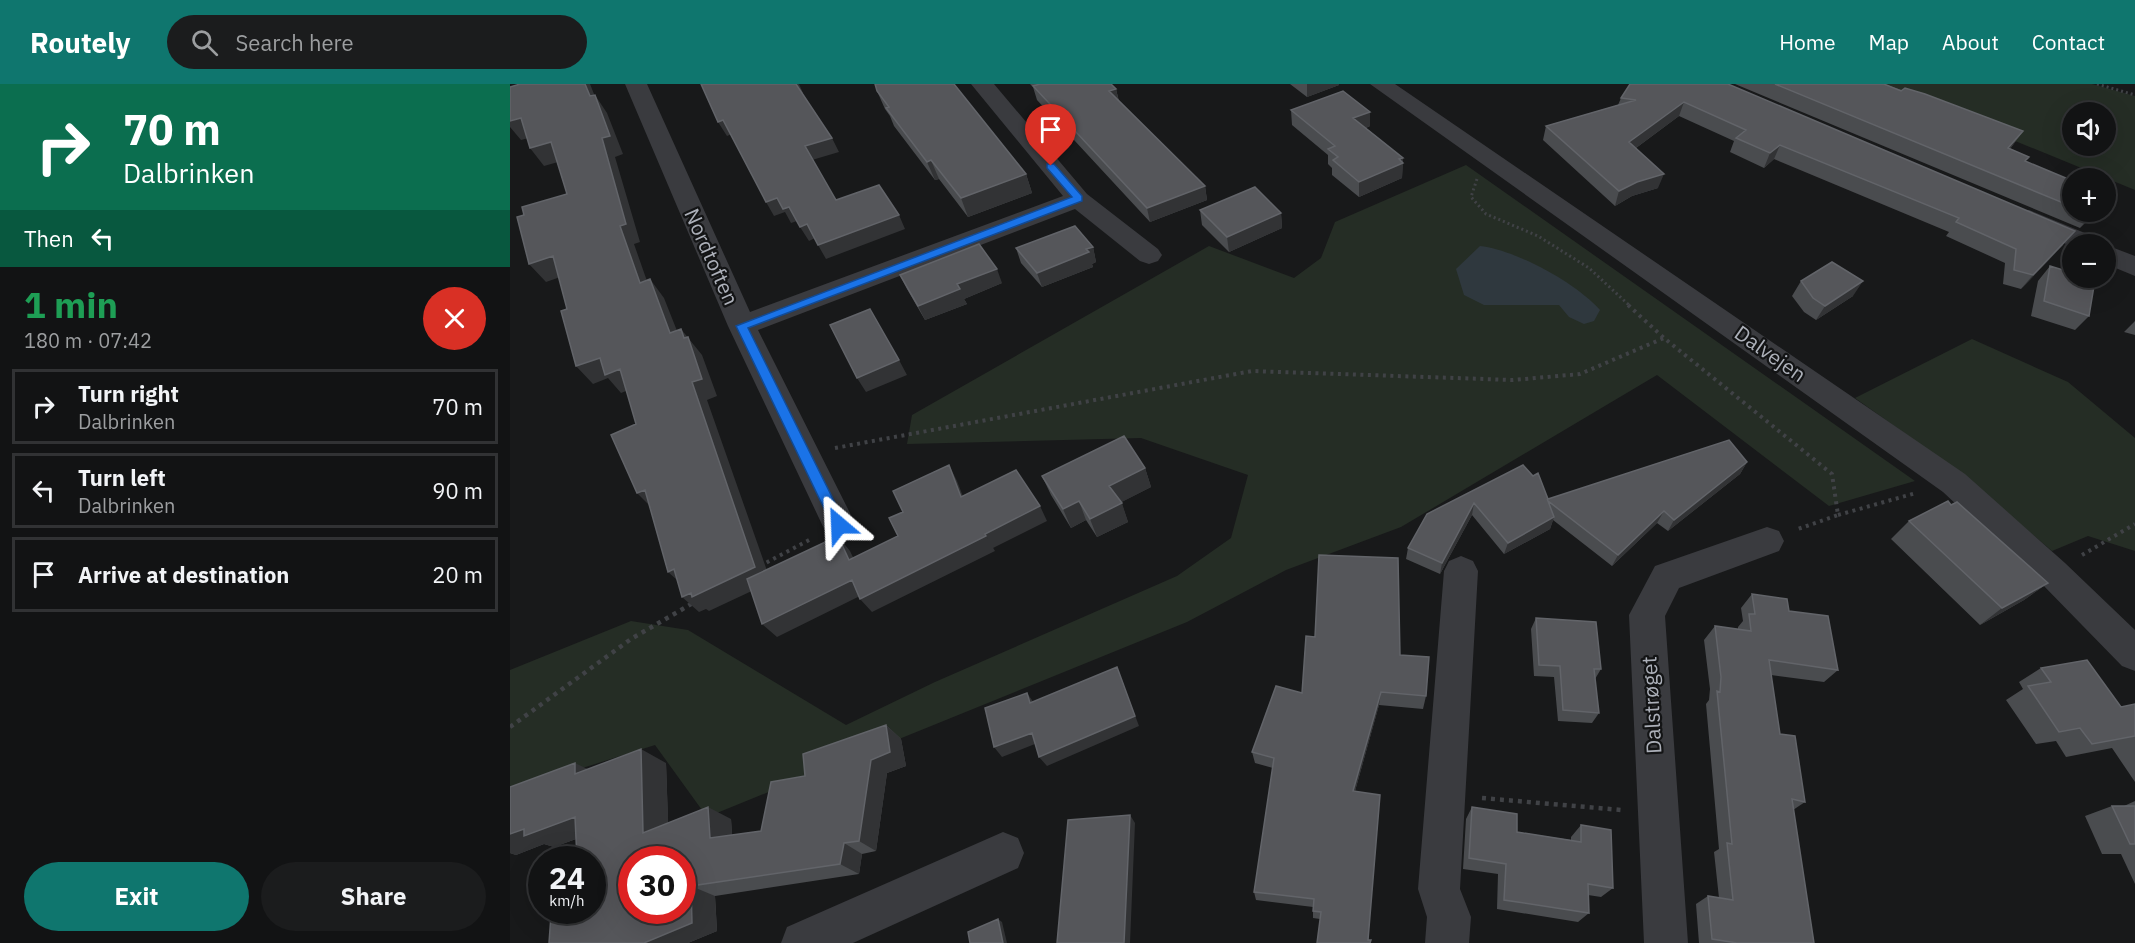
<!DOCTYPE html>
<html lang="en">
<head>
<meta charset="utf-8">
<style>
  body { margin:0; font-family:"IBM Plex Sans",sans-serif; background:#1b1c1d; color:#f1f3f6; height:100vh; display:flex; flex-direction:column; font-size:22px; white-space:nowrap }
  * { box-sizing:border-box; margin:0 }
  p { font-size:20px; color:#9c9ea0 }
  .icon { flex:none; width:33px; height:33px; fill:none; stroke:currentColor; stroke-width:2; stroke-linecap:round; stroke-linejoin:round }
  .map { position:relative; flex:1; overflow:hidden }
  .side { display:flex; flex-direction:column; background:#121314; width:510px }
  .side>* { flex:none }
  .banner { background:#0b6e4f; color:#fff; overflow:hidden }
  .controls { position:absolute; left:1552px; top:18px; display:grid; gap:12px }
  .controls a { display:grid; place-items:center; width:54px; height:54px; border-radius:50%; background:#121314; box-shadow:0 6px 24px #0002,0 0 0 2px #313234; font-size:30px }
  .speed { position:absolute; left:18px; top:762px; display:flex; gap:12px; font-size:30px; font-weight:700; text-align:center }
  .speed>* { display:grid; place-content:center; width:78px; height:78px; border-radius:50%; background:#121314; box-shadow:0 6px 24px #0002,0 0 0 2px #313234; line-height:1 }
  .speed small { font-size:15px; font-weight:400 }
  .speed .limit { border:9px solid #d22; background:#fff; color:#111 }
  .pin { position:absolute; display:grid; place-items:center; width:51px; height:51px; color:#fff; margin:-62px -26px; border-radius:50% 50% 50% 0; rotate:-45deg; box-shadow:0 0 6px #0007 }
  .pin .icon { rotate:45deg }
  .me { position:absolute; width:66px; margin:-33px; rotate:334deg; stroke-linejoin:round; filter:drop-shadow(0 0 4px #0008) }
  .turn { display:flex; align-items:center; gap:21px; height:126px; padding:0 24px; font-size:27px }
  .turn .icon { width:78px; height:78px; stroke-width:2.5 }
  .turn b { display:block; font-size:42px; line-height:51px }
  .then { display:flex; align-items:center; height:57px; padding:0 24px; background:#0003; gap:12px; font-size:22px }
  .round { display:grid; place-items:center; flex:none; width:63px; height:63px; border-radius:32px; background:#1b1c1d }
  .overview { display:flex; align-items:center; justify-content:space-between; height:102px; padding:0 24px }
  h1 { font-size:36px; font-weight:800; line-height:45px; color:#1e9e55 }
  .cta { display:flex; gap:12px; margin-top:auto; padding:12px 24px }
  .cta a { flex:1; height:69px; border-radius:36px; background:#0f766e; color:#fff; font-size:24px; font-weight:800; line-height:69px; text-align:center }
  .cta a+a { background:#1b1c1d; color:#f1f3f6 }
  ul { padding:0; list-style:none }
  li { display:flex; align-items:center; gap:18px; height:75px; margin:0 12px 9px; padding:0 12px; border:3px solid #313234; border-radius:0px }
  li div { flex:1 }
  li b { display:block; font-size:22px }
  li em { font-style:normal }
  header { display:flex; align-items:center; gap:36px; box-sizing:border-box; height:84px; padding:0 30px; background:#0f766e; color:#fff }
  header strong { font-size:28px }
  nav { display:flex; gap:33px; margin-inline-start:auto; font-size:21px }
  .search { width:420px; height:54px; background:#1b1c1d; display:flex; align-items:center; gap:15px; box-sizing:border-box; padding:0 21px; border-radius:33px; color:#9c9ea0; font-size:22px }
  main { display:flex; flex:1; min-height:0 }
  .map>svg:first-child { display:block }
  .green { fill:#252d25; fill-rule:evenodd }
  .water { fill:#2f383e }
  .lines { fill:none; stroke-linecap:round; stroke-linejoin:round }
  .path-far2 { stroke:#404246; stroke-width:3; stroke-dasharray:2 3; stroke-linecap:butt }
  .path-far1 { stroke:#404246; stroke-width:4; stroke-dasharray:3 4.5; stroke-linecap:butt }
  .path { stroke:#404246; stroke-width:4.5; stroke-dasharray:4 5; stroke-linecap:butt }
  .minor { fill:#3a3b3f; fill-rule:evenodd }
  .wall { fill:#4a4c4f }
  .shaded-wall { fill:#323335 }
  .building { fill:#55565a; stroke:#626469; stroke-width:1.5; fill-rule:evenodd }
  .route { fill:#1a73e8; stroke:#114b97; stroke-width:1.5 }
  .labels { text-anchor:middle; stroke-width:4.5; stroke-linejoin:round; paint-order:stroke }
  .street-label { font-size:21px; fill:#acb0b9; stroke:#131415 }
</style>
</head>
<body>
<header>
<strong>Routely</strong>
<div class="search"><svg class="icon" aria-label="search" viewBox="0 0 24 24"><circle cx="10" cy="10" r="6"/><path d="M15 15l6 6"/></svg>Search here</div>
<nav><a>Home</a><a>Map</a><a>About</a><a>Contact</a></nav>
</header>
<main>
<section class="side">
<div class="banner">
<div class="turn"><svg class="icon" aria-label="right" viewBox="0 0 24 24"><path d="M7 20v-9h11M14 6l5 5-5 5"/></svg><div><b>70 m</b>Dalbrinken</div></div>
<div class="then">Then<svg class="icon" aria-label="left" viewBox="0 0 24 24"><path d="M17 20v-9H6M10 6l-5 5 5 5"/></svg></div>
</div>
<div class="overview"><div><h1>1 min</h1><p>180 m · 07:42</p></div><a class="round" style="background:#d93025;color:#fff"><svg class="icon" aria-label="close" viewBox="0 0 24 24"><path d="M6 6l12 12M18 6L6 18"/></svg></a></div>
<ul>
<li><svg class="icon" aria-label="right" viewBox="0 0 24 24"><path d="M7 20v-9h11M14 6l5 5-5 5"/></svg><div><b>Turn right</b><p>Dalbrinken</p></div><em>70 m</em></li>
<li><svg class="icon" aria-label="left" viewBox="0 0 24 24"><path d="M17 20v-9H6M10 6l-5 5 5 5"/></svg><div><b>Turn left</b><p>Dalbrinken</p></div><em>90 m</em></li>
<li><svg class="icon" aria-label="arrive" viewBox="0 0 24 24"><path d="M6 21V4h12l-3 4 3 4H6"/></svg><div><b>Arrive at destination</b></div><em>20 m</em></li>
</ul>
<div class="cta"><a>Exit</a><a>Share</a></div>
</section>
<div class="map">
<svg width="1625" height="859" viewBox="0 0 1625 859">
  <rect width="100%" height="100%" fill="#18191a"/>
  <path class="green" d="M1366,0H1582L1625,12V106ZM1563,28H1596V62H1563Z
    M956,81L1405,397L1319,422L1147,291L891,443L776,486L677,538L197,733L145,661L0,707V586L121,537L178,546L336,641L425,598L667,492L721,454L738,391L631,354L397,360L402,331L699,162L784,194L811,174L825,138Z
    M1462,255L1558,298L1625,354V467L1578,452L1542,467L1449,388L1345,314Z"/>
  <path class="water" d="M970,162C1006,166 1066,199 1090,226L1084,237L1074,240L1059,233L1049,221H974L954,211L946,185Z"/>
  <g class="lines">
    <path class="path-far2" d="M1587,0L1625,11
      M967,95L961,113L976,130L1028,152L1079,184L1120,222"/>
    <path class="path-far1" d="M1118,221L1154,254L1322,390L1328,431L1288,445
      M325,364L742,287L1003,296L1070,290L1154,254
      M1328,431L1406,409
      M1572,471L1625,440
      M250,482L301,455"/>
    <path class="path" d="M0,643L121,555L183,519
      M972,714L1111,726"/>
    <path class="minor" d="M115,0H137L240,228L553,112L461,0H484L577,110L648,165L652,171L648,177L639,180L630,177L565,125L248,246L346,441L341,451L329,455L317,451L218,242Z
      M860,0H885L1455,390L1555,479L1625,546V587L1612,582L1531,499L1433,408Z
      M1519,126L1587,154L1591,160H1563V163L1510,140L1506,134L1510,128Z
      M1596,161L1625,172V192L1596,180Z
      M1257,443L1269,447L1274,457L1269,467L1169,504L1155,532L1178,859H1134L1119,531L1145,482Z
      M951,472L963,477L968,487L950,805L961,833L959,859H915L917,833L908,805L934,487L939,477Z
      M493,748L508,754L514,769L508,784L343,859H271L277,843Z"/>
  </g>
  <path class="wall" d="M520,0H601L606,5L609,17L695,102L697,116L640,138L527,16L523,3Z
    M780,0H829V1L797,13Z
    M1120,0H1219H1218L1219,1L1553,161L1511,205L1493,200L1495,179L1436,152L1439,148L1264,75L1254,84L1220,68L1224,57L1169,32L1126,64L1148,104L1122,112L1105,122L1033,56L1036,42L1108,21L1111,14Z
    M1225,0H1374L1513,47L1500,65L1516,78L1563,97V128H1586L1570,144Z
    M367,7L516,90L522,109L458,133L429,95L425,96L384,42L380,32L375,25Z
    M781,26L860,28V42L856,44L893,74L892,94L849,113L822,91V84L818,80V71L782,41Z
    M690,126L771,129L772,144L719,168L692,141Z
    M583,163L586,178L582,180L583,183L532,203L511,179L506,164Z
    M1540,182L1579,232L1565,246L1521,232L1528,197Z
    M390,191L492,199L454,215L457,220L415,236L397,205Z
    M1291,197L1343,212L1306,236L1294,228L1282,212Z
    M1625,237V251L1614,248Z
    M1237,378L1230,390L1158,447L1147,439L1102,482L1043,436L1040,445L994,470L962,431L930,490L896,475L898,464L1013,381L1038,415Z
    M635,384L641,403L611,418L618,438L587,453L576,436L561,444L541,411L532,392Z
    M1441,421L1538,499L1514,516L1470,541L1381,455L1399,437Z
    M1242,510L1279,527L1328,586L1314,598L1261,591L1270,650L1295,718L1283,726L1304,859H1189L1186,820L1198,812L1209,814L1204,768L1209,765L1196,620L1199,616L1200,605L1194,556L1205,542L1228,545V543L1233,537L1231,524Z
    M1026,534L1091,585L1085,595L1089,629L1082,639L1048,637L1044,593L1024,592L1021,545Z
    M805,553L890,571L916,612L913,625L869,621L845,707L858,856L860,859L810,835L803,834V823L746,816L744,808L763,684L745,679L742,668L792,609Z
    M1531,584L1611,623L1625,620V698L1602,664L1556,673L1546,657L1526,660L1496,616L1513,605L1509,598Z
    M376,641L391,655L396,682L377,689L366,767L352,770L349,790L205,812L207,847L178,859H39L82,826L66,755L44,763L34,760L6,771L0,769V703L78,686L156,679L158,739L221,735L222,751L251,747L295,692Z
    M1625,717V800L1611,770H1592L1575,732L1602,722H1614Z
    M962,723L1007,748L1061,756V753L1071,741L1103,804L1091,813L1078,811L1079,829L1068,838L987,825L988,790L953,785L956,735Z"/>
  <path class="shaded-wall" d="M75,0H80L86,15L85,11L97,29L113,70L105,73L130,158L124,160L144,217L130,199L110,142L80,12Z
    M286,0H289L293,9L291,10Z
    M797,0H829V1L797,13Z
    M606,5L609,19L599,7Z
    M1174,18L1169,32L1115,72L1119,58Z
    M860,28V42L843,49V34Z
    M11,34L26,52L11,56L0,43V37Z
    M213,36L222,50L217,52L208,38Z
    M1513,47L1503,61L1488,78L1498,64Z
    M322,54L329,68L302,76L295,62Z
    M41,58L55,76L34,82L20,64Z
    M1270,61L1264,75L1254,84L1260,69Z
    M893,74L892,94L849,113V98Z
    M421,76L429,95L425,96L417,78Z
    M516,90L522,109L458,133L451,114Z
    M1154,90L1148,104L1122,112L1105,122L1109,107L1127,98Z
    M695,102L697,116L640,138L637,124Z
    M267,114L279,123L287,137L281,139L275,128L264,132L256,118Z
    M1584,128H1586L1570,144Z
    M771,129L772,144L719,168L717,153Z
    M389,131L395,145L316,175L308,161Z
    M297,140L305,154L299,157L290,143Z
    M1565,147L1553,161L1511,205L1523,191Z
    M583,163L586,178L582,180L583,183L532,203L527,189Z
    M43,172L59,190L36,198L19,180Z
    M487,185L492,199L454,215L457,220L415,236L408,222L447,200Z
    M140,195L154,214L175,267L160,249Z
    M1353,197L1343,212L1306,236L1315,222Z
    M171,245L192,271L207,312L197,316L261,498L199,527L196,525L189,528L172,513L182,298L174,254Z
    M90,274L110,285L126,303L111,309L98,294L83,300L66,282Z
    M389,276L397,291L356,308L347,294Z
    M1237,378L1230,390L1158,447L1164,436Z
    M439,381L447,397L459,428L451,413Z
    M635,384L641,403L606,421L599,402Z
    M135,406L144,426L127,409Z
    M569,417L576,436L561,444L553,425Z
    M612,419L618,438L587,453L580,435Z
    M964,419L962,431L930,490L932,479Z
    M530,422L537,437L483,464L475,450Z
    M1154,427L1147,439L1102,482L1108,471Z
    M1044,433L1040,445L994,470L998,459Z
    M328,452L340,467L351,490L339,476Z
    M476,452L485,467L362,528L350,515Z
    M164,485L175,503L158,488Z
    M342,496L354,510L267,553L252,540Z
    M1538,499L1514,516L1470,541L1492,524Z
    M607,583L629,642L537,682L529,673Z
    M871,608L869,621L842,718L843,707Z
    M517,609L524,619H520Z
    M376,641L391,655L396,682L377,689L366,767L349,757L361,676Z
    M522,649L530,658L492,673L484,663Z
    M131,665L156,679L159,760L133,749Z
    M65,679L92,692L65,690Z
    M198,723L221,735L223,765L200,754Z
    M620,731L625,739L620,859H614Z
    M65,733L93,745L44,763L34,760L6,771L0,769V750L14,745Z
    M334,759L352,770L349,790L330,780Z
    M181,802L205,812L207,847L178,859H134Z
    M488,835L492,838L497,859H493Z"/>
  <path class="building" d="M10,0H75L80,12L85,11L100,52L92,54L116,140L110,142L130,199L140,195L160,249L171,245L174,254L178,253L192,295L182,298L245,483L182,513L181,509L172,513L164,485L158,488L135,406L127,409L101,351L126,340L110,285L95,291L90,274L66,282L51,227L57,225L43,172L19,180L7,133L14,131L12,123L57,110L41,58L20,64L11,34L0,37V3Z
    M191,0H286L322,54L295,62L326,116L369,101L389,131L308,161L297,140L290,143L279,123L273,125L267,114L256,118L213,36L208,38Z
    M365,0H444L516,90L451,114L421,76L417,78L376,24L379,23L367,7Z
    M530,0H601L606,5L599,7L695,102L637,124L523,2Z
    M1120,0H1218L1565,147L1523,191L1504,186L1506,165L1446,138L1449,134L1270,61L1260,69L1226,54L1236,46L1174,18L1119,58L1154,90L1127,98L1109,107L1036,42L1126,16L1111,14Z
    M1265,0H1374L1391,7L1395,4L1415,10L1513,47L1498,64L1519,73L1515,77L1563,97V123Z
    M833,7L860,28L843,34L893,74L889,75L893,79L849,98L823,76L828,73L818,65L825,62L781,26Z
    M745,103L771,129L717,153L690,126Z
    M1575,128H1584L1582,130Z
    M565,142L583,163L576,165L579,168L527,189L506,164Z
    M469,160L487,185L447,200L450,205L408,222L390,191Z
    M1322,178L1353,197L1315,222L1303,214L1291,197Z
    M1540,182L1563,189V194H1578L1585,196L1579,232L1534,217Z
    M360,225L389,276L347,294L320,241Z
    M614,352L635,384L599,402L612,419L580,435L569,417L553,425L532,392Z
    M1219,356L1237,378L1164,436L1154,427L1108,471L1038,417L1044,433L998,459L964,419L932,479L898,464L917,430L1013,381L1023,392L1028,389L1038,415Z
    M439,381L451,413L506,386L530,422L475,450L476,452L350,515L342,496L252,540L237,495L328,452L339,476L388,452L379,434L393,428L383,407Z
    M1438,417L1441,421L1447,418L1538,499L1492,524L1399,437Z
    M809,471L888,474L890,571L919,573L916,612L871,608L843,707L870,711L858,856H861L860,859H807L811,828L803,827L804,815L744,808L764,674L742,668L766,602L792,609L796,552L805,553Z
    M1242,510L1277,515L1279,527L1318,532L1328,586L1259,576L1270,650L1285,652L1295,718L1282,715L1304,859H1227L1202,855L1198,812L1223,816L1217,759L1222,760L1207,607L1210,608L1211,593L1205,542L1241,547L1239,530H1245Z
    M1026,534L1086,538L1091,585H1084L1089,629L1053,626L1050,582L1029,581Z
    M1577,576L1611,623L1625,620V652L1582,660L1570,644L1549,648L1518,602L1541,598L1531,584Z
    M607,583L625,632L529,673L522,649L484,663L475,624L517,609L520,619Z
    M376,641L380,668L361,676L349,757L334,759L330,780L181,802L182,839L134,859H39L41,831L53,826H82V776H67L65,733L14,752V745L0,750V703L65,679V690L131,665L133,749L198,723L200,754L251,747L261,698L295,692L293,670ZM122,776H172V826H122Z
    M1602,722H1625V760H1620Z
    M962,723L1007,730V748L1071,758V741L1101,746L1103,804L1078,800L1079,829L994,816L996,780L959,774Z
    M620,731L614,859H547L558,736Z
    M488,835L493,859H460L458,848Z"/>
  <path class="route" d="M537,80H544L572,112V117L238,244L336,441L334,445H324L226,242L562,113L537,84Z"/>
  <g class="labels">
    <g class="street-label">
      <text transform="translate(201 173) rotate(66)" y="7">Nordtoften</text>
      <text transform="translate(1260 270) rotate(35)" y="7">Dalvejen</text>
      <text transform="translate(1142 621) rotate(-93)" y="7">Dalstrøget</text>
    </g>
  </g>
</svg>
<div class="controls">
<a><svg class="icon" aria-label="sound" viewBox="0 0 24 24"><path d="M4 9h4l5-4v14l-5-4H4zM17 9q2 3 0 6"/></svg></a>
<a>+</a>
<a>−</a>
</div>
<div class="speed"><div>24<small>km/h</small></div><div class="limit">30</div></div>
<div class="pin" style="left:541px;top:82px;background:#d93025"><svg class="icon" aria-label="arrive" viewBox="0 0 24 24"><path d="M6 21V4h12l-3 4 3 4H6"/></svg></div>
<svg class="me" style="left:329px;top:441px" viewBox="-20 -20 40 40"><path d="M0-17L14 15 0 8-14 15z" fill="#1a73e8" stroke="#fff" stroke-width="4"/></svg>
</div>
</main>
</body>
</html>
